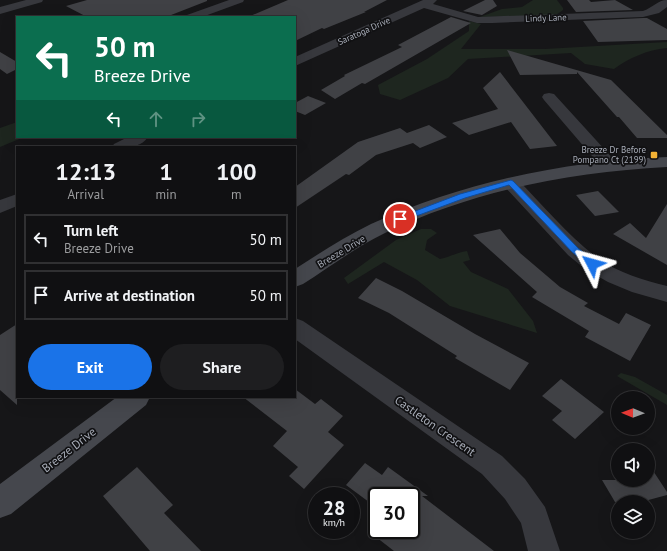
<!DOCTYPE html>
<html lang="en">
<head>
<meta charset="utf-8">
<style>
  body { margin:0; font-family:"PT Sans",sans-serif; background:#1e1e20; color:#f1f3f6; height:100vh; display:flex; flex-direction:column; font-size:15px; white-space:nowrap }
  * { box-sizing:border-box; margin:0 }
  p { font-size:13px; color:#9c9d9f }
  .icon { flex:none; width:22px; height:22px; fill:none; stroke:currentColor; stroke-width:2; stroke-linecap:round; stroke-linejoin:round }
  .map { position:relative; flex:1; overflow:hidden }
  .drawer { position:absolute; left:16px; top:146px; width:280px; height:252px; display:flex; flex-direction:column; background:#101012; border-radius:0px; box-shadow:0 4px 16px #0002,0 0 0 1px #303032 }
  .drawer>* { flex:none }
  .guide { position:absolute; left:16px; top:16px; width:280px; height:122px; border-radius:0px; box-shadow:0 4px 16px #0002,0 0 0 1px #303032; background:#0b6e4f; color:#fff; overflow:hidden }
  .needle { width:26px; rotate:271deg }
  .controls { position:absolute; left:611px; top:391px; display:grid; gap:8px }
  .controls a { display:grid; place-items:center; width:44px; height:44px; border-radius:50%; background:#101012; box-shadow:0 4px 16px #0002,0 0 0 1px #303032; font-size:20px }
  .speed { position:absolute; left:308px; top:487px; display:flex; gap:8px; font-size:20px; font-weight:700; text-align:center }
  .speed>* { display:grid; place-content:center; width:52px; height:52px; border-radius:50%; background:#101012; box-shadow:0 4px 16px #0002,0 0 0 1px #303032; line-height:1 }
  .speed small { font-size:10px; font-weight:400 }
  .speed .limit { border:2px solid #111; border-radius:6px; background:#fff; color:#111 }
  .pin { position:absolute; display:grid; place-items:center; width:34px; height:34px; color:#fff; margin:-17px; border:2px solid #fff; border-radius:50%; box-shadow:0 1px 4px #0007 }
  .me { position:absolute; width:44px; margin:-22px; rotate:309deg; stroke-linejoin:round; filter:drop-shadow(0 0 3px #0008) }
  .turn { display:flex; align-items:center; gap:14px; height:84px; padding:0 12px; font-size:18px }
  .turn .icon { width:52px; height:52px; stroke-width:2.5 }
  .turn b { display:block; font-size:28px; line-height:34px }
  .lanes { display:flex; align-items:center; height:38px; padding:0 12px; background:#0003; justify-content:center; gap:20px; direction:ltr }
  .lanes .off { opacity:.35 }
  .eta { display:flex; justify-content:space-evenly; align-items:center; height:68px; text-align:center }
  .eta b { font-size:24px; font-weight:800; line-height:28px }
  .button { display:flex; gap:8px; margin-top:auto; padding:8px 12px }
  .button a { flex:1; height:46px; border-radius:24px; background:#1a73e8; color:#fff; font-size:16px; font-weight:800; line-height:46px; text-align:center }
  .button a+a { background:#1e1e20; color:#f1f3f6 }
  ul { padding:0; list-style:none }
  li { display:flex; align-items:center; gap:12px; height:50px; margin:0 8px 6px; padding:0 4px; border:2px solid #303032; border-radius:0px }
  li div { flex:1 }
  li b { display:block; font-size:15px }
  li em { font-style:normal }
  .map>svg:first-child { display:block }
  .green { fill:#1e261f }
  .building { fill:#404145 }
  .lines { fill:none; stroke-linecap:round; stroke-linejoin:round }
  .street { fill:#37383d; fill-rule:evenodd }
  .secondary { fill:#45474d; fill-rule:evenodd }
  .route { fill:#1a73e8; stroke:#114b97 }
  .poi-dot { fill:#f2b134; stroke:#111113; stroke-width:1.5 }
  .labels { text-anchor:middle; stroke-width:3.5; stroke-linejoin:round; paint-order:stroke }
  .far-street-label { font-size:9px; fill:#a8adb8; stroke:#111113 }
  .far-poi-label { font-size:9px; fill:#a8adb8; stroke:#111113; text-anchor:end }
  .street-label { font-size:10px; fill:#a8adb8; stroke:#111113 }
  .near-street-label { font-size:12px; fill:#a8adb8; stroke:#111113 }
</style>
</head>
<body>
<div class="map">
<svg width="667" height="551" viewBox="0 0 667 551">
  <rect width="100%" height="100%" fill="#161618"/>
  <path class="green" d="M533,0H557L563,8V10L556,15L480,17L502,9L522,7Z
    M469,21L481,24L461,49H545L667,42V48C647,50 629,58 614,69L585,64L571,53L468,59L448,78L400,100L380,94L378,85L427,59L469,31Z
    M17,122V137H24L0,147V128Z
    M421,229H431L437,233L427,240L425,250L440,259C450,257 458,252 467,251L470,260L463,262L471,272L508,289L533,321L537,333L450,306L417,280L384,262L348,284L344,278L396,240Z
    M621,373L635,377L667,395V405L617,376Z"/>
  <path class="building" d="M87,0H207V1L166,17H87L66,6Z
    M288,0H387L364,12H366L324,29L322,28L295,41V17H248Z
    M485,0H493L497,6L482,15L463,11Z
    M567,0H589L591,2L615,0L633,10L576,12Z
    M451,17L471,23L365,84L362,83L335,99L321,90L345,76L344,75L402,47L398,45Z
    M643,18H647L667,29V40L598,42L583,21Z
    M507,50L611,80L667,135V138H637L619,117H617L577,72V74L520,75Z
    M0,52L17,62V69L7,74L0,69Z
    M500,72L530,111L557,146L530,149L511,122L469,135L452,123L498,109L483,88Z
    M308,96L326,103L305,115L295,111V103Z
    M429,125L447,137L420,148L413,143L376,155L349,175L346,174L295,208V187L358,142L400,128L407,133Z
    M598,191L619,212L595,216L576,195Z
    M667,204V265L613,234L630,223L646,238Z
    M500,229L520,253L560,287L588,303L584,306L619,324L626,313L651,325L630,361L585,337L589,331L532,297L537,292L473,235Z
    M376,278L402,291L475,334L529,363L510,390L455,358L457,356L389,313L358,298Z
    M17,324V405L0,390V335Z
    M561,379L604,412L575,439L552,420L562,411L542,396Z
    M295,389L315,404L321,399L343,416L328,432L344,445L304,489L289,476L298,467L273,446L287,431L243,397H295Z
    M365,463L382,475L388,467L428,496H422L494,551H394L367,530H411V496H377V508L346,485Z
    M648,463L667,492V495L641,502H615L602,480H648Z
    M137,467L173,505L164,513L201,551H150L103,496Z"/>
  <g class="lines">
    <path class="street" d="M26,0H43L42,2L0,14V7Z
      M229,0H244L243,2L202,17H185L187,15Z
      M423,0H437L433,4L478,17L643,11C652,8 658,0 667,0V7L659,13L643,17L492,23H477L424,8L295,66V57Z
      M549,93L554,94L616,162L618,166L616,170L610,171L604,170L544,100L542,97L544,94Z
      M128,137H148C140,149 124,147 112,147L114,144Z
      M511,178L517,179C542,204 571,239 599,259C619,273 643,280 667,286V302L632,292L608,282L585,269L568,255L505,187L502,183L505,179Z
      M17,194V206L0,213V200Z
      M295,318L303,321L502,456L525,479L545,507L560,551H528L521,523L505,499L482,474L295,339Z"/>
    <path class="secondary" d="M667,157V167C570,172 473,191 385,233C356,247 330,267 303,284L295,287V269C320,253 344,237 371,224C463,182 566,161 667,157Z
      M117,397H150L146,405L11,514L0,518V484Z"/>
  </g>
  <path class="route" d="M511,180L513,181L578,248L596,262L597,264L596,266H589L572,252L509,185L465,198L403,221H397L396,219L397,218L460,194Z"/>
  <rect class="poi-dot" x="650" y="151" width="8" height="8" rx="2"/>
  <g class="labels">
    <g class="far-street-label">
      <text transform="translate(546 18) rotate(-2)" y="3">Lindy Lane</text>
      <text transform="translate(364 31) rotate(-24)" y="3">Saratoga Drive</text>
    </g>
    <g class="far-poi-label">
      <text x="646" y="153">Breeze Dr Before<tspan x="646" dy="10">Pompano Ct (2199)</tspan></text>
    </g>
    <g class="street-label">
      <text transform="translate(341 251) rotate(-31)" y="4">Breeze Drive</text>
    </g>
    <g class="near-street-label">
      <text transform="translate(435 426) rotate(35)" y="4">Castleton Crescent</text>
      <text transform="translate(69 450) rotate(-38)" y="4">Breeze Drive</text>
    </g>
  </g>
</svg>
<div class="controls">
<a><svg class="needle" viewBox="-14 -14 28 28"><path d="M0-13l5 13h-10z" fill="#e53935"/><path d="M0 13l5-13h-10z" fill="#9c9d9f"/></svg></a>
<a><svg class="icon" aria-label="sound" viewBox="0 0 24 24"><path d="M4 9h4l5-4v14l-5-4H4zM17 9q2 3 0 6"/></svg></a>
<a><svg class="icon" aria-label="layers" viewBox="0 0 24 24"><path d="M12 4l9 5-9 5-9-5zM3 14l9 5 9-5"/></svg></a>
</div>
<div class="speed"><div>28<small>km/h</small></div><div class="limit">30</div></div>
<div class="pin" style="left:400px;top:219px;background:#d93025"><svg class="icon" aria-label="arrive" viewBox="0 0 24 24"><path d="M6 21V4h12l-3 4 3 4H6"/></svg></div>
<svg class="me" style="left:592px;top:264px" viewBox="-20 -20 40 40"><path d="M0-17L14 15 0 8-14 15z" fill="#1a73e8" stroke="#fff" stroke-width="4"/></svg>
<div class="guide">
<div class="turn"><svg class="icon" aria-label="left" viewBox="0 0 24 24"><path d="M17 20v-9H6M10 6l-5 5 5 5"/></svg><div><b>50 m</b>Breeze Drive</div></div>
<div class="lanes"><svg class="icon" aria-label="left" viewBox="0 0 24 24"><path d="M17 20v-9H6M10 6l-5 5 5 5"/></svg><svg class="icon off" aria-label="ahead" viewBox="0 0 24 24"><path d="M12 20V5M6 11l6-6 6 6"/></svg><svg class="icon off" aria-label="right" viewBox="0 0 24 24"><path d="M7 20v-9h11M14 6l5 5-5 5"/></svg></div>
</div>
<section class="drawer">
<div class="eta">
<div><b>12:13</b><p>Arrival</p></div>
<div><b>1</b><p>min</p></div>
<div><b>100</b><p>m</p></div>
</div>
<ul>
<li><svg class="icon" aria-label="left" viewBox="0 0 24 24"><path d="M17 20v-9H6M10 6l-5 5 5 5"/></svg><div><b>Turn left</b><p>Breeze Drive</p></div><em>50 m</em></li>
<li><svg class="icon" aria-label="arrive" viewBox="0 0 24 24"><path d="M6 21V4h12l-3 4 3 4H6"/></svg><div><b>Arrive at destination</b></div><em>50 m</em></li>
</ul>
<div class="button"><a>Exit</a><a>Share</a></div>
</section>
</div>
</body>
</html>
